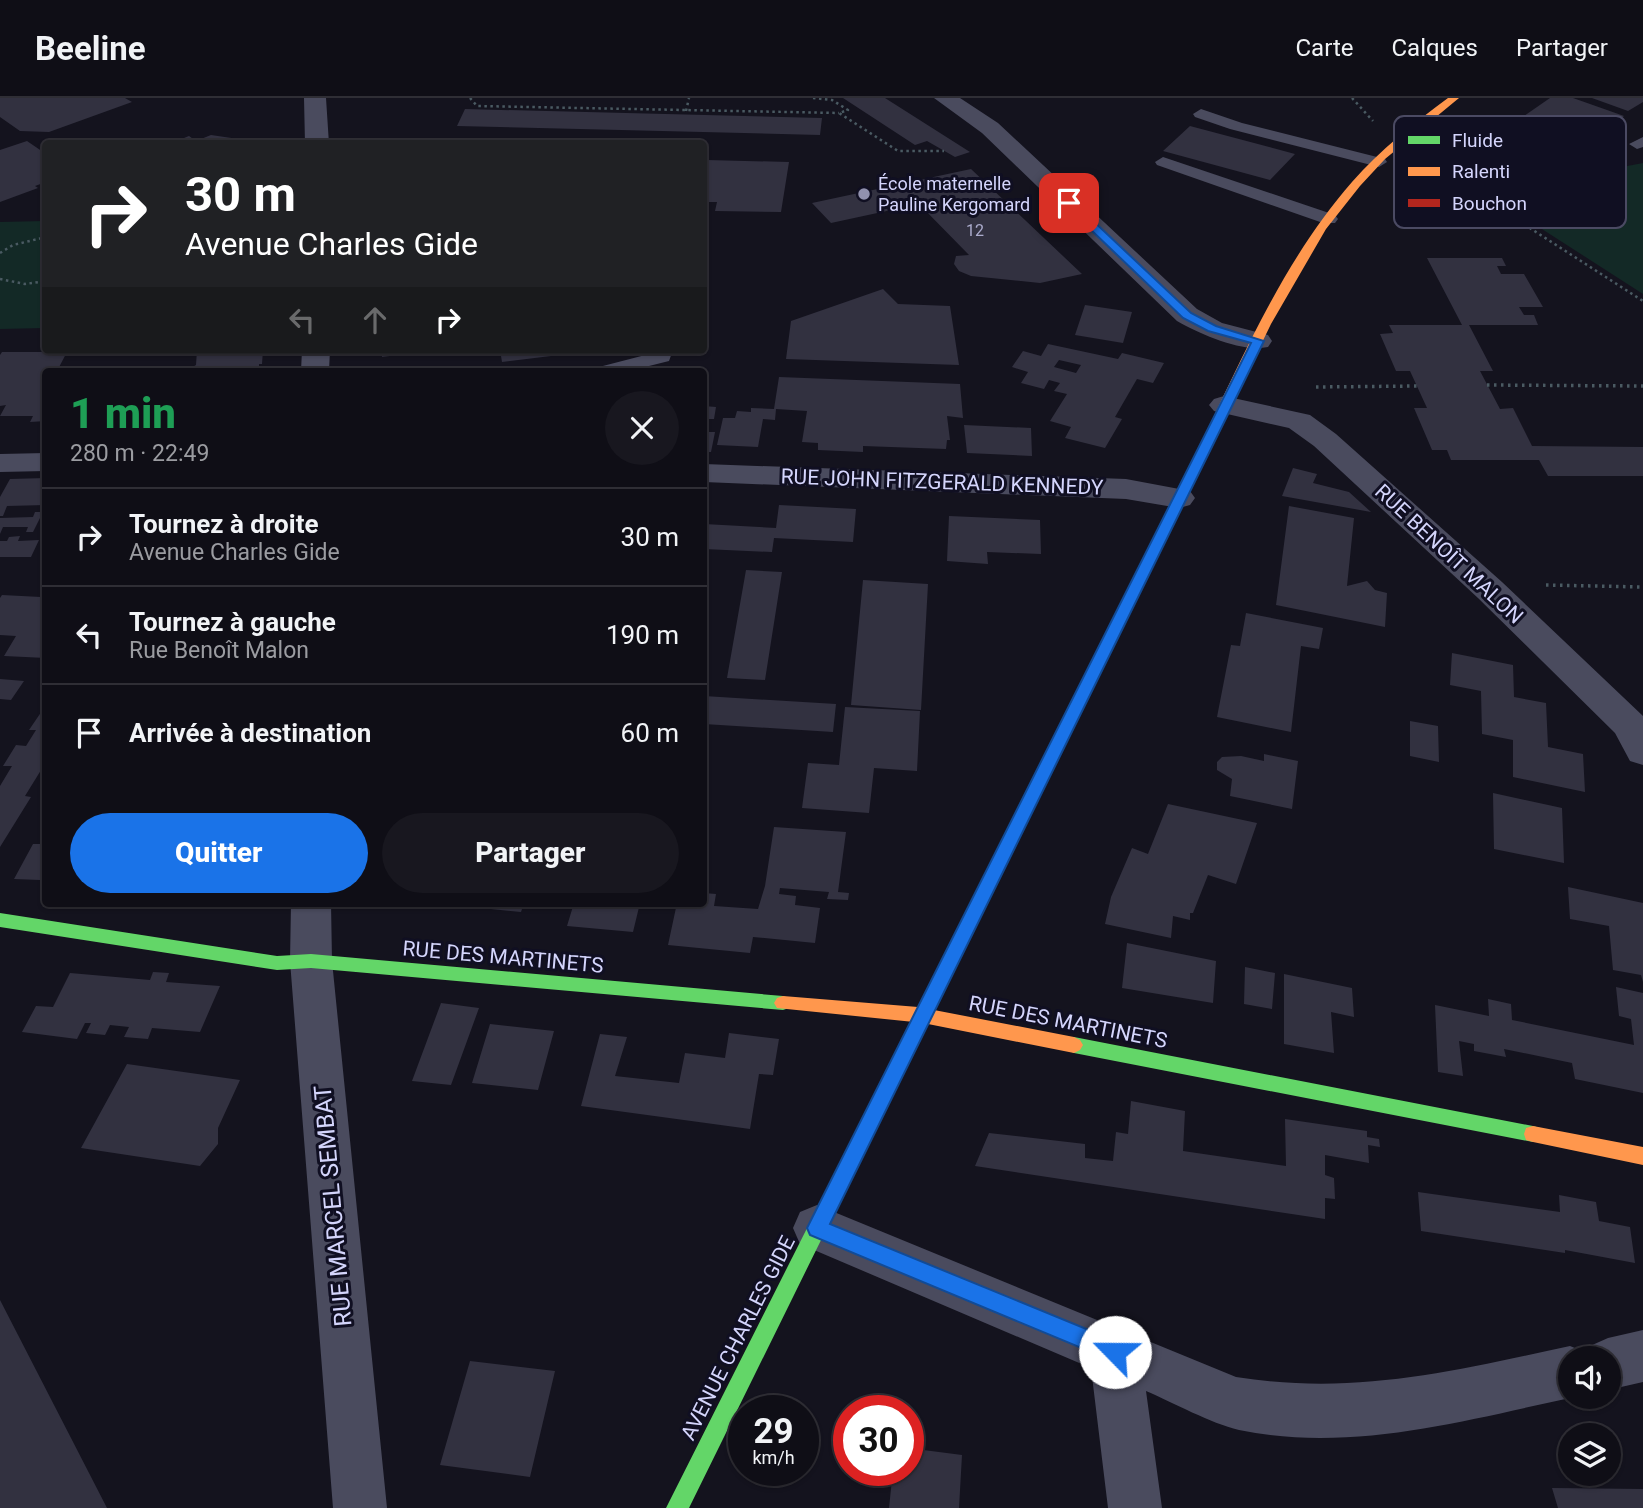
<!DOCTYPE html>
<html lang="fr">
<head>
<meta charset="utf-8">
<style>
  body { margin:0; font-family:Roboto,sans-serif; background:#18171f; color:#f1f3f6; height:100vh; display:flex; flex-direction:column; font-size:26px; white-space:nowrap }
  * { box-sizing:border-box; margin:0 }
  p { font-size:23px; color:#9b9ca1 }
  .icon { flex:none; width:38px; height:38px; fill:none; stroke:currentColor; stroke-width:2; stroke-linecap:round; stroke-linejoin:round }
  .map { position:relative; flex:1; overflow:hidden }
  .sheet { position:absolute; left:42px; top:270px; width:665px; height:539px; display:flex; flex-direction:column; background:#0f0e16; border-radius:7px; box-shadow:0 2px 5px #0004,0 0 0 2px #2f2e35 }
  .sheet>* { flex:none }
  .guide { position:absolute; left:42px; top:42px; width:665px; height:214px; border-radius:7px; box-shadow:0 2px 5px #0004,0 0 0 2px #2f2e35; background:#202124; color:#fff; overflow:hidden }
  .fabs { position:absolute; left:1558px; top:1248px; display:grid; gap:14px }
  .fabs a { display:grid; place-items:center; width:63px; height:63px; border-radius:50%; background:#0f0e16; box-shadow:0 2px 5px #0004,0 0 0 2px #2f2e35; font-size:35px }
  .speed { position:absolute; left:728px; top:1297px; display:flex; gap:14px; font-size:35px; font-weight:700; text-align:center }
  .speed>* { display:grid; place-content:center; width:91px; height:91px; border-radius:50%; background:#0f0e16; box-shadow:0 2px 5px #0004,0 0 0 2px #2f2e35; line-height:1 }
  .speed small { font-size:18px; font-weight:400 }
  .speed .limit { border:10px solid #d22; background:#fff; color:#111 }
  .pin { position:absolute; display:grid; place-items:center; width:60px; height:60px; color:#fff; margin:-30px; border-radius:14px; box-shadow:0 4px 10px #0006 }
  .me { position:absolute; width:77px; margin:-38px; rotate:293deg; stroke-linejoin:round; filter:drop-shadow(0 0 5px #0008) }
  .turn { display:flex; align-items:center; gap:24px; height:147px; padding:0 28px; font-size:32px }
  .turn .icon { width:91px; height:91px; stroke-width:2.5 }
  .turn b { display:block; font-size:49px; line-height:60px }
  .lanes { display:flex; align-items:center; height:66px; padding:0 28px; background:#0003; justify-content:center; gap:35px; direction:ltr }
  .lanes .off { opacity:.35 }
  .round { display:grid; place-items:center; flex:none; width:74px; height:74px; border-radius:37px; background:#18171f }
  .summary { display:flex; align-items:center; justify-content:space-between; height:119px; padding:0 28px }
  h1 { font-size:42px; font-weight:800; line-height:52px; color:#1e9e55 }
  .cta { display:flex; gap:14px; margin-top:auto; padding:14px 28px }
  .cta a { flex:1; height:80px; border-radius:42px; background:#1a73e8; color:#fff; font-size:28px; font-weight:800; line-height:80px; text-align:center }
  .cta a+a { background:#18171f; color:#f1f3f6 }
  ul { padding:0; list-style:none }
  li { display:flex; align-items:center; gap:21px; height:98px; padding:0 28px; border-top:2px solid #2f2e35 }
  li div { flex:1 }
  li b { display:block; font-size:26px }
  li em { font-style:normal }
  header { display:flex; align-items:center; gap:42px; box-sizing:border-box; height:98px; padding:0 35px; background:#0f0e16; border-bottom:2px solid #2f2e35 }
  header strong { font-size:33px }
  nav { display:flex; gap:38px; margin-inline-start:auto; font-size:24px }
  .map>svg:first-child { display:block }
  .green { fill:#132926 }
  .building { fill:#323140; fill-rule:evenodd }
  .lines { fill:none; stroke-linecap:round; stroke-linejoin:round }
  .path-far1 { stroke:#4a5a62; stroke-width:2.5; stroke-dasharray:2.5 3.5; stroke-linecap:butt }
  .path { stroke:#4a5a62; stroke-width:3.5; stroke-dasharray:2.5 4.5; stroke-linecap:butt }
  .lane { fill:#4a4b5e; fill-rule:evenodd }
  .street { fill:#4a4b5e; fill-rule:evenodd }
  .fast { fill:#63d668; fill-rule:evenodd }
  .slow { fill:#ff974d; fill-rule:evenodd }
  .jam { fill:#b3261e; fill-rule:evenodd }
  .route { fill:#1a73e8; stroke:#114b97; stroke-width:2 }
  .poi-dot { fill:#9191ae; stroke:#100f22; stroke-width:2.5 }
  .labels { text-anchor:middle; stroke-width:6; stroke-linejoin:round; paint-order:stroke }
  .far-number-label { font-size:16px; fill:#acaccd }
  .far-poi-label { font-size:18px; fill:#d4d5fc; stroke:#100f22; text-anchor:start }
  .street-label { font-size:21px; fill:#d4d5fc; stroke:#100f22 }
  .near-street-label { font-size:24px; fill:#d4d5fc; stroke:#100f22 }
  .key { fill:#100f22; stroke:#4b4a63; stroke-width:2 }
  .key-label { font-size:19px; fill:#d4d5fc }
</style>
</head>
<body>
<header>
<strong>Beeline</strong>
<nav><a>Carte</a><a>Calques</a><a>Partager</a></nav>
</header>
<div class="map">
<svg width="1643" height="1410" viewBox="0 0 1643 1410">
  <rect width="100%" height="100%" fill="#14131e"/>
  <path class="green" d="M1643,65V196L1486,95Z
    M45,123V230L0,231V124Z"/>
  <path class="building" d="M0,0H125L132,4L49,34L20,33L0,19Z
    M843,0H885L970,54L955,59L927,43L915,47Z
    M1550,0H1573L1624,18L1601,39L1524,18Z
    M1592,0H1643V4L1628,13Z
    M465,11L822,20L820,37L457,28Z
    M1190,28L1295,56L1270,82L1163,53Z
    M211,37L252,43V46H169L189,38L196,43Z
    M27,43L46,56V84L35,88L38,90L0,104V52Z
    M707,62L789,64L781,114L715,113L717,104H704V78Z
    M971,71L1082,176L1040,185L971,178L959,173L954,166L956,158L969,157L919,106L831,125L812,105Z
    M1427,160H1502L1506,168H1497L1501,176H1524L1543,209H1519L1524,217H1534L1538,227H1469L1493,273H1480L1500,311L1513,310L1532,348L1643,349V378H1548L1539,362H1451L1447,352H1432L1414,310H1427L1410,273H1396L1380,236L1393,235L1389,227H1462Z
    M883,191L898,206L950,208L959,267L786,261L791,223Z
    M1085,207L1132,214L1123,245L1075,237Z
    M1048,246L1118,261L1122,255L1164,265L1153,285L1137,281L1115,319L1122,321L1105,350L1065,340L1071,329L1050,323L1067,296L1054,293L1060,285L1049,282L1044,291L1021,285L1028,274L1012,269L1023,253L1041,258ZM1059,262L1081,267L1076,275L1054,269Z
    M197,252H263L262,266H259V273H185L196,267Z
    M382,252H420V254L382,259Z
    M500,252H584V254L502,264Z
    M2,254H67L57,273H46V323L30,324L33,318H0L6,307L0,308V257Z
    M779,279L960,286L963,320L947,318L950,342H947L946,351L863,348V354L818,352V345L802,344L807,313L776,311L775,322L763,321L758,349L717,347L723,320H735L737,313L751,314V310L774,311Z
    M704,308L716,309L714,321H704Z
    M964,327L1031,330L1032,358L967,355Z
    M704,334H715L711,354H704Z
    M1293,370L1317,376L1313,385L1349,394L1371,414L1282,398Z
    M46,380V407L7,408L3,418H0V399L10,381Z
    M779,407L856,411L853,444L774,440L772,454L704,451V426L776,430Z
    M1289,408L1354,420L1347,488L1367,483L1375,492L1387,495L1385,529L1276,507Z
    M35,414H43L33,434H26L28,429H3L0,436V420L33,419Z
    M949,418L1040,422L1041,456L987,454L988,466L947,463Z
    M20,438L18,443L39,442L31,459H0V443H7L9,439Z
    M746,472L782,474L765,582L727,580Z
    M863,482L928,486L921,612L851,607Z
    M46,492V560L4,558L16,538L0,537V500L2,497L41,499Z
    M1246,515L1323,530L1319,551L1301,548L1291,634L1217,619L1231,547L1240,548Z
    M1452,555L1513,567L1514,599L1546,605L1548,649L1583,656L1585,694L1513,679V642L1482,636L1481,593L1450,587Z
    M0,581L24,583L11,602L0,601Z
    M704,598L836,606L833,634L704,626Z
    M46,607V664L25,698L31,699L0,749V688L12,668H3L16,647L26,648L36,632H29Z
    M845,609L920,613L917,673L874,670L869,715L802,710L808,665L839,667Z
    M1410,623L1438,628L1439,664L1410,658Z
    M1264,656L1298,663L1292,711L1230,698L1232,681L1217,672V664L1222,659L1241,658L1264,663Z
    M1493,695L1562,710L1564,765L1494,751Z
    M1168,706L1257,725L1236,786L1208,777L1193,815H1190V822L1173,818L1171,840L1105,826L1111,799L1132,750L1148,756Z
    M774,729L846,734L838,794L849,795L848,802L827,801L829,794L780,790L779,796L796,798L795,807L820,810L815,845L753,839L750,855L668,847L677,805H704V795L716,796L714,808L758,811L765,788Z
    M33,746H46V771L40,782L14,781Z
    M1568,789L1643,805V884L1641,877L1613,872L1609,828L1570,821Z
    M433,805H524L521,814Z
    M574,805H640L633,834L567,828Z
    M1127,845L1216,863L1213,905L1122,890Z
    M1245,869L1275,875L1272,911L1244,906Z
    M153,874L169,875L166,884L220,888L200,934L152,930L148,941L124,939L129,929L110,927L105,937L86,935L91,925H85L77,941L22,934L36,908L53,909L70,875L150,882Z
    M1284,876L1352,890L1354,919L1331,914L1334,955L1284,946Z
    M1616,889L1643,895V995L1575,981L1572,965L1504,951L1506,959L1474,953V946L1459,943L1463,978L1438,974L1435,907L1489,918L1488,901L1511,906L1512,922L1634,947L1631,921L1619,918Z
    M441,905L479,910L451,987L412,983Z
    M490,926L554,933L538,992L472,985Z
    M729,935L779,941L773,977L759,976L750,1031L581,1008L600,936L627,939L615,978L679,985L685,955L725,960Z
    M127,966L240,982L218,1030V1046L200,1068L81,1050Z
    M1131,1003L1185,1013L1183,1053L1286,1068L1285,1021L1367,1033V1039L1379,1041L1380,1049L1368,1047L1369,1065L1325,1057V1077L1334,1080L1335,1101L1325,1100V1121L975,1068L989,1035L1085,1046V1060L1113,1063L1116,1034L1128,1036Z
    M1418,1094L1560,1114L1559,1097L1596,1104L1599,1123L1630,1129L1635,1165L1565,1152V1155L1421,1133Z
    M0,1202L107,1410H0Z
    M470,1263L555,1273L530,1379L440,1367Z
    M908,1350L962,1357L959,1410H889L893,1372H908Z
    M1552,1390L1643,1391V1410H1558Z"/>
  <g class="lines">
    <path class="path-far1" d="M470,0L477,8L839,15
      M813,0L832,2L848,12L839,15L898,53H944
      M1352,0L1373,23
      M686,13L689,0
      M1417,75L1474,94L1643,203
      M0,155L13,147L46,139
      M0,181L25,186L46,183"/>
    <path class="path" d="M1487,287L1643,288
      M1316,289L1417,288
      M1546,487L1643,489"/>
    <path class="lane" d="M1201,11L1242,25L1385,61L1387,64L1379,69L1230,31L1195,19L1193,16Z
      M1643,39V49L1637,51L1629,46Z
      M1163,59L1335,117L1338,121L1335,125H1323L1157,67L1155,64Z
      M653,252H673L669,263L629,273H596L599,269L653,255Z"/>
    <path class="street" d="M304,0H326L329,46H305Z
      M934,0H960L998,25L1197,211L1222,225L1268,237L1272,243L1268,249C1242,255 1200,236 1177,223L982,35Z
      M302,252H330L329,273H301Z
      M1224,298L1310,317L1336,336L1502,484L1643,618V667L1630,663L1615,635L1478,500L1314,348L1289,330L1214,313L1209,307L1214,301Z
      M46,355V373L0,374V356Z
      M704,366L1126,381L1190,393L1195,400L1190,407L1179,410L1126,401L704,384Z
      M291,805H331L332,863L387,1410H333L290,863Z
      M817,1107L1236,1279C1355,1298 1455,1273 1570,1248L1587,1255L1590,1248L1608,1240L1643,1232V1284L1608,1292V1260H1570V1298H1573L1570,1300C1462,1323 1350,1355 1239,1332C1210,1325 1174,1305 1146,1293L1162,1410H1108L1091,1270L800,1146L793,1130L800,1114Z"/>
    <path class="fast" d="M0,815L277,858L311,856L783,898L789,900L792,905L789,910L783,912L311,870L277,872L0,829Z
      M921,913L927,916L930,921L689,1410H666L915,916Z
      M1074,939L1533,1028L1540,1030L1542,1036L1540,1042L1533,1044L1074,955L1068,952L1065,947L1068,942Z"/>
    <path class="slow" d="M1448,0H1459L1385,61L1360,88L1326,131L1271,226L1206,360L1200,364L1196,363L1194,360C1240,265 1282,164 1352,84C1380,52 1414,25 1448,0Z
      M1076,604L1083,609L934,912L1074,939L1080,942L1083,947L1080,952L1074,955L928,926L921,929L914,924L777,910L774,905L777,900L783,898L918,909L1069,609Z
      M1533,1028L1643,1049V1067L1533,1044L1526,1042L1524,1036L1526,1030Z"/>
    <path class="jam" d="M1200,356L1206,360L1083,609L1081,613H1071L1069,609L1194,360Z"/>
  </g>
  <path class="route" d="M1065,103H1072L1191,215L1216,228L1264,243L830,1126L1123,1246L1126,1254L1123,1261L1115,1264L810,1137L807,1130L1251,245L1208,233L1183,220L1065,107Z"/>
  <circle class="poi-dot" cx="864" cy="96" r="7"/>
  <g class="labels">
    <g class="far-number-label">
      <text x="975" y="138">12</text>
    </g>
    <g class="far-poi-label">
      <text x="878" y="92">École maternelle<tspan x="878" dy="21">Pauline Kergomard</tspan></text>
    </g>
    <g class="street-label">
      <text transform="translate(942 384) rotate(2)" y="7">RUE JOHN FITZGERALD KENNEDY</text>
      <text transform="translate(1449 456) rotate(43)" y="7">RUE BENOÎT MALON</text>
      <text transform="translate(503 859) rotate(5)" y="7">RUE DES MARTINETS</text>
      <text transform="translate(1068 924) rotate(11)" y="7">RUE DES MARTINETS</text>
      <text transform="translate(738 1240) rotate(-63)" y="7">AVENUE CHARLES GIDE</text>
    </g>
    <g class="near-street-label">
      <text transform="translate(333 1108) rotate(-95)" y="8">RUE MARCEL SEMBAT</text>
    </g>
  </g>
  <rect x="1394" y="18" width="232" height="112" rx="10" class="key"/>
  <rect x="1408" y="38" width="32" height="8" fill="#63d668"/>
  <rect x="1408" y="69" width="32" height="9" fill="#ff974d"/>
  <rect x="1408" y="101" width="32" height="8" fill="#b3261e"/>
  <g class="key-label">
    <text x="1452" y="49">Fluide</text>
    <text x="1452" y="80">Ralenti</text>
    <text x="1452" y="112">Bouchon</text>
  </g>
</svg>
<div class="fabs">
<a><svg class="icon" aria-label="sound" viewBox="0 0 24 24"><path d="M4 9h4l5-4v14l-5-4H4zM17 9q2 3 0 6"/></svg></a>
<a><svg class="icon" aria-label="layers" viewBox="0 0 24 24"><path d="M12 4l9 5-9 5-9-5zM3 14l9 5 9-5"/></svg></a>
</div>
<div class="speed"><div>29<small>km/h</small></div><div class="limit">30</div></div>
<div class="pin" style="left:1069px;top:105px;background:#d93025"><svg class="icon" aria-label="arrive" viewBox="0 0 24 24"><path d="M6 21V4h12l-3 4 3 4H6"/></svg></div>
<svg class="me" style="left:1115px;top:1254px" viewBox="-20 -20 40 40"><circle r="19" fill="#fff"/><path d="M0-13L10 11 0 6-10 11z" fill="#1a73e8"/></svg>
<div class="guide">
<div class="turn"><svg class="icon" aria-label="right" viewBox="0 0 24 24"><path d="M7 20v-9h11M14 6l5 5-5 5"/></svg><div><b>30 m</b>Avenue Charles Gide</div></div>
<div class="lanes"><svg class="icon off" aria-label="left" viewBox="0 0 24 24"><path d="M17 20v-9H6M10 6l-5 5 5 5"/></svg><svg class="icon off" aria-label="ahead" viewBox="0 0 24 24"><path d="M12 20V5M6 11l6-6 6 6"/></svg><svg class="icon" aria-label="right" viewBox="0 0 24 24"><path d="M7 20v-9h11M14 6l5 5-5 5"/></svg></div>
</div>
<section class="sheet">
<div class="summary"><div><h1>1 min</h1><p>280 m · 22:49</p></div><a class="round"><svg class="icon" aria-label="close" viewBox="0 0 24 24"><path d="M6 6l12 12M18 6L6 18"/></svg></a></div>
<ul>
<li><svg class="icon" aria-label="right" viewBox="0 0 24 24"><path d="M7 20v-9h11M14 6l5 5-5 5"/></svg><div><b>Tournez à droite</b><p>Avenue Charles Gide</p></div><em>30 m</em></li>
<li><svg class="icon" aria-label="left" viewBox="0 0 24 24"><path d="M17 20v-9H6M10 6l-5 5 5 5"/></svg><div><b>Tournez à gauche</b><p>Rue Benoît Malon</p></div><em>190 m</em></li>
<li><svg class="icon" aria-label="arrive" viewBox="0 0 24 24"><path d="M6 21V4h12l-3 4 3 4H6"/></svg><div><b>Arrivée à destination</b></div><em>60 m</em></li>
</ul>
<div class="cta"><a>Quitter</a><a>Partager</a></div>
</section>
</div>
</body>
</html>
